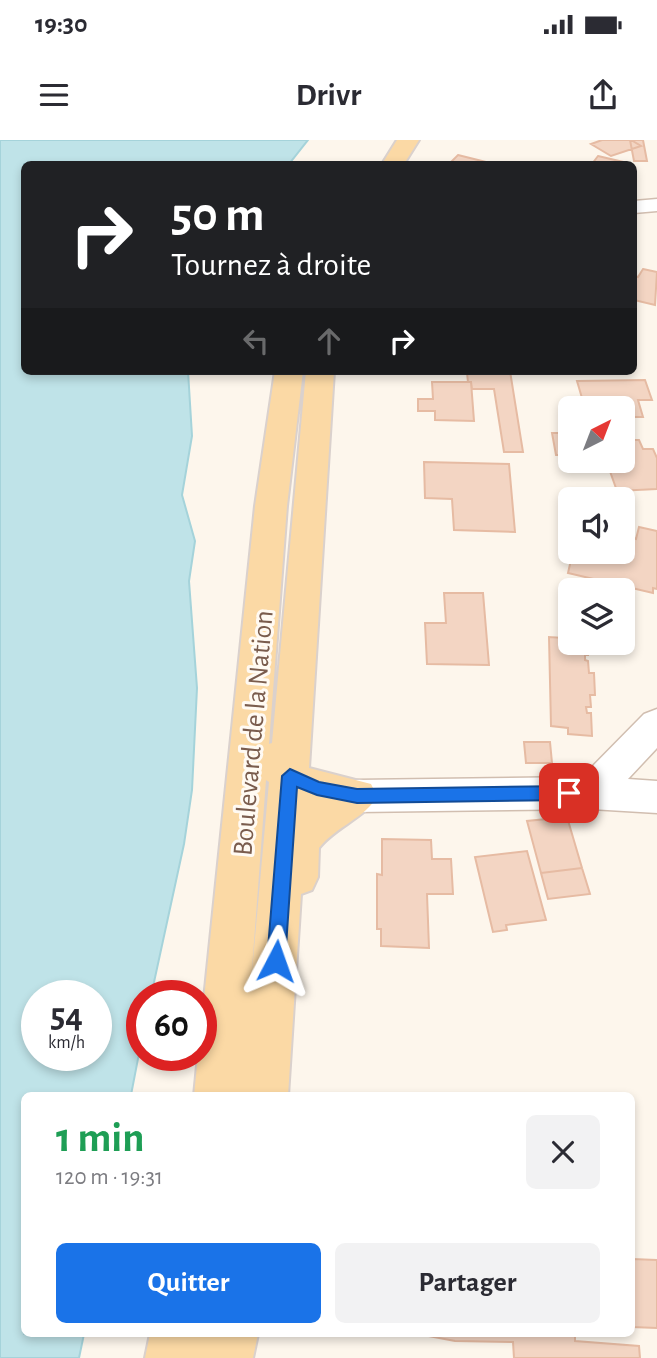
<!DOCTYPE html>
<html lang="fr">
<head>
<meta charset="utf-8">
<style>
  body { margin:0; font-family:"Alegreya Sans",sans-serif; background:#f2f2f3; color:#2b2b33; height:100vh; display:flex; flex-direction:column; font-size:26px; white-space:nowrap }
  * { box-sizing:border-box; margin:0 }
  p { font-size:23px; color:#7c7c81 }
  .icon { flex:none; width:38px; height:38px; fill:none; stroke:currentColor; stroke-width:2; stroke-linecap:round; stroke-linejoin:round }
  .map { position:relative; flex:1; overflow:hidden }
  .side { position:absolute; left:21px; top:952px; width:614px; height:245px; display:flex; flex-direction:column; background:#fff; border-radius:10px; box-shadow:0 4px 10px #0003 }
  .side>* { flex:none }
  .top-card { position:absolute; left:21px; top:21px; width:616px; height:214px; border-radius:10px; box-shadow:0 4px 10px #0003; background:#202124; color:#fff; overflow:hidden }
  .needle { width:46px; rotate:42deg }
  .controls { position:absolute; left:558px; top:256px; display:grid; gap:14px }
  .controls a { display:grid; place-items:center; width:77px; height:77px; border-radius:10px; background:#fff; box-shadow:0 4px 10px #0003; font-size:35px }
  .speed { position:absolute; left:21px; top:840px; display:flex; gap:14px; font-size:35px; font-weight:700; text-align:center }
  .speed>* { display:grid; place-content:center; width:91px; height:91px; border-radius:50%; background:#fff; box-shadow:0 4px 10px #0003; line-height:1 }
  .speed small { font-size:18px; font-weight:400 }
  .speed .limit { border:10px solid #d22; background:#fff; color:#111 }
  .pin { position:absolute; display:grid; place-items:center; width:60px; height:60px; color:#fff; margin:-30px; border-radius:14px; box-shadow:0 4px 10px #0006 }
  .me { position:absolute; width:77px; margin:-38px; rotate:4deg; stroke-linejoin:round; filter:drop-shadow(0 0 5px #0008) }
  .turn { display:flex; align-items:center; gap:24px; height:147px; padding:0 35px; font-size:32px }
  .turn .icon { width:91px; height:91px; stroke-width:2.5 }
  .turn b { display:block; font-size:49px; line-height:60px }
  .lanes { display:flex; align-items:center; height:66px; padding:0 35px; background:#0003; justify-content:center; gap:35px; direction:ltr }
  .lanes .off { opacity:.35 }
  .round { display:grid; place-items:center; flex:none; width:74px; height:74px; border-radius:10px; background:#f2f2f3 }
  .headline { display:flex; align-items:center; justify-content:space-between; height:119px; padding:0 35px }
  h1 { font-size:42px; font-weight:700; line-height:52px; color:#1e9e55 }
  .action { display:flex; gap:14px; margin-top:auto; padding:14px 35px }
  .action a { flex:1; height:80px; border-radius:10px; background:#1a73e8; color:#fff; font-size:28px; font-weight:700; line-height:80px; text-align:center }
  .action a+a { background:#f2f2f3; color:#2b2b33 }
  .status { display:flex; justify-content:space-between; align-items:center; height:49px; padding:0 35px; background:#fff; direction:ltr }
  .status svg { height:19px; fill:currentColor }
  header { display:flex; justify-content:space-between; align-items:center; height:91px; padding:0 35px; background:#fff; font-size:32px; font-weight:700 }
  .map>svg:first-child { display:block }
  .water { fill:#bfe3e8; stroke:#a5d3da; stroke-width:2; fill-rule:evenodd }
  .building { fill:#f3d5c3; stroke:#e6bba3; stroke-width:2 }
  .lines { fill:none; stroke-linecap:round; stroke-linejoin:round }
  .minor-casing { stroke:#d1beb0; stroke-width:3 }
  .tertiary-casing { stroke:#d1beb0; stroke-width:3 }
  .primary-casing { stroke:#dad1cd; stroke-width:4 }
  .minor { fill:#fff; fill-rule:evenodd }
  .tertiary { fill:#fff; fill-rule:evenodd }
  .primary { fill:#fbd9a5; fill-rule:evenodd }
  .route { fill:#1a73e8; stroke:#114b97; stroke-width:2 }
  .labels { text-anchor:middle; stroke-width:6; stroke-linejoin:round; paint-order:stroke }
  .street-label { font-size:28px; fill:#7a5c4d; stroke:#fffaf3 }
</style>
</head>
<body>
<div class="status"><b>19:30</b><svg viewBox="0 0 49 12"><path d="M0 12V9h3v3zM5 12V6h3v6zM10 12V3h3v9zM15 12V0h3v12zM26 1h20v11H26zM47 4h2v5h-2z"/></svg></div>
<header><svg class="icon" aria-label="menu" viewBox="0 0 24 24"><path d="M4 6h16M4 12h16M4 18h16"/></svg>Drivr<svg class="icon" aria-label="share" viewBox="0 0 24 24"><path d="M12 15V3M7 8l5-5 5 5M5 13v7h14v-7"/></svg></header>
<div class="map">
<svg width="657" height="1218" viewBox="0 0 657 1218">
  <rect width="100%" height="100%" fill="#fdf6ec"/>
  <path class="water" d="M0,0H308L289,24H24V231H188L192,296L182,355L195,401L189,441L197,548L192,650L184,704L151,856H142V898L131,955L24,956V1194H84L79,1218H0ZM37,856H96V915H37Z"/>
  <path class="building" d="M602,0H631L641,6L611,16L591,4Z
    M630,0H643L647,21H634Z
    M458,15L494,24H449Z
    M598,16L632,24H592Z
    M643,129L657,132L655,165L634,160V136L638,137Z
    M491,231H510L523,312H504L494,249H472L471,242H468L467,233Z
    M645,240L652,260H638L643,277H623V268H590L587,258H582L577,241Z
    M432,242H471L474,281L435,280V271H418V259H433Z
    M552,293H570V315H556Z
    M623,296L627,300H639L643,309H653L657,318V349L617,351L606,320H623Z
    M424,322L509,324L515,392L454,390L452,359L425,358Z
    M639,387L657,391V449L653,448V453L568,433L573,411H623L624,396L636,399Z
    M444,453H483L489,525L427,524L425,483H446Z
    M564,493H570V502H587L588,515H585V520L588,521L589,533H594L595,555H590L591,567H586L587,573H591L592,596L568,594V588L551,586L549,497L564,498Z
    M524,602H550L552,623H526Z
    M567,677L582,728L541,733L527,681Z
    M382,699L431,700L432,719H451L453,754H427L429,808L381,806V789H377V734L382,735Z
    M527,711L546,780L506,785L507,790L493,792L475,717Z
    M582,728L590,754L548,759L541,733Z
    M632,1119L657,1120V1188L632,1187Z
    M418,1194H575V1201L639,1206L640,1218H514L513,1202L455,1201Z"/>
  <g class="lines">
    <g class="minor-casing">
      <path id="minor" d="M657,59V71L634,73V61Z"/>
    </g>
    <g class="tertiary-casing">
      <path id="tertiary" d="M657,569V608L628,639L657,641V673L591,669L357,672L344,667L338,656L344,645L357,640L582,637L644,574Z"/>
    </g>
    <g class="primary-casing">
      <path id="primary" d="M397,0H419L404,24H382Z
        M275,231H303L287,366L269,604L272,603L306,231H334L309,628L371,644L377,656C367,677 335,687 319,708L318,737L312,750L301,754L288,956H194L198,915H201V888L255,366ZM266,640L269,642L251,842Z
        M150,1194H204L202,1204L204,1194H258L253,1218H145Z"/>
    </g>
    <use href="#minor" class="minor"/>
    <use href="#tertiary" class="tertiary"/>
    <use href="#primary" class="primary"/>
  </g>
  <path class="route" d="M290,629L319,642L357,649L569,646L577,653L569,660L357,663L317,655L297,647L285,821L282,827L276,830L270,827L267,821L282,636Z"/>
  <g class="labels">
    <g class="street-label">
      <text transform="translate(252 593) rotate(-85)" y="10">Boulevard de la Nation</text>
    </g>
  </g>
</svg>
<div class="controls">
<a><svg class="needle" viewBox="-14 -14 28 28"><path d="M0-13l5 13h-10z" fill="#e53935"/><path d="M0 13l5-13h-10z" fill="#7c7c81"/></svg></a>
<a><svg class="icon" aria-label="sound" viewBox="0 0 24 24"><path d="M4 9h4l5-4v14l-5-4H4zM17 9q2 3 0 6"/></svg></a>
<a><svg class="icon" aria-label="layers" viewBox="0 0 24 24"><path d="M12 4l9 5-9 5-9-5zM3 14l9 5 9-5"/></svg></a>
</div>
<div class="speed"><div>54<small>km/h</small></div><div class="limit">60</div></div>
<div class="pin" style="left:569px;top:653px;background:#d93025"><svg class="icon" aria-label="arrive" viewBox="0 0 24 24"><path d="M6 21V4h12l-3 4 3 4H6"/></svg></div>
<svg class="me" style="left:276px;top:821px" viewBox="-20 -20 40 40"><path d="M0-17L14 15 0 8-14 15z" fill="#1a73e8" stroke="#fff" stroke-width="4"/></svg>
<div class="top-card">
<div class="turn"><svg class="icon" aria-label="right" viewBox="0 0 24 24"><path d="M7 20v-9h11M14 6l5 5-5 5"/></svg><div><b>50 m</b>Tournez à droite</div></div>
<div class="lanes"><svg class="icon off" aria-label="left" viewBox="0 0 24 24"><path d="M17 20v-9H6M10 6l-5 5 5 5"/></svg><svg class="icon off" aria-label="ahead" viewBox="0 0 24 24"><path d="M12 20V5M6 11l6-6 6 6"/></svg><svg class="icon" aria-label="right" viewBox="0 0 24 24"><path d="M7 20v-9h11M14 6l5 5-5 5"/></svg></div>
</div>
<section class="side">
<div class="headline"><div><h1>1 min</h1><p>120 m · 19:31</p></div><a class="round"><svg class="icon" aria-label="close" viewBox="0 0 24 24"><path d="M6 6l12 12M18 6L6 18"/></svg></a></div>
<div class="action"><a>Quitter</a><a>Partager</a></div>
</section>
</div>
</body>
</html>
